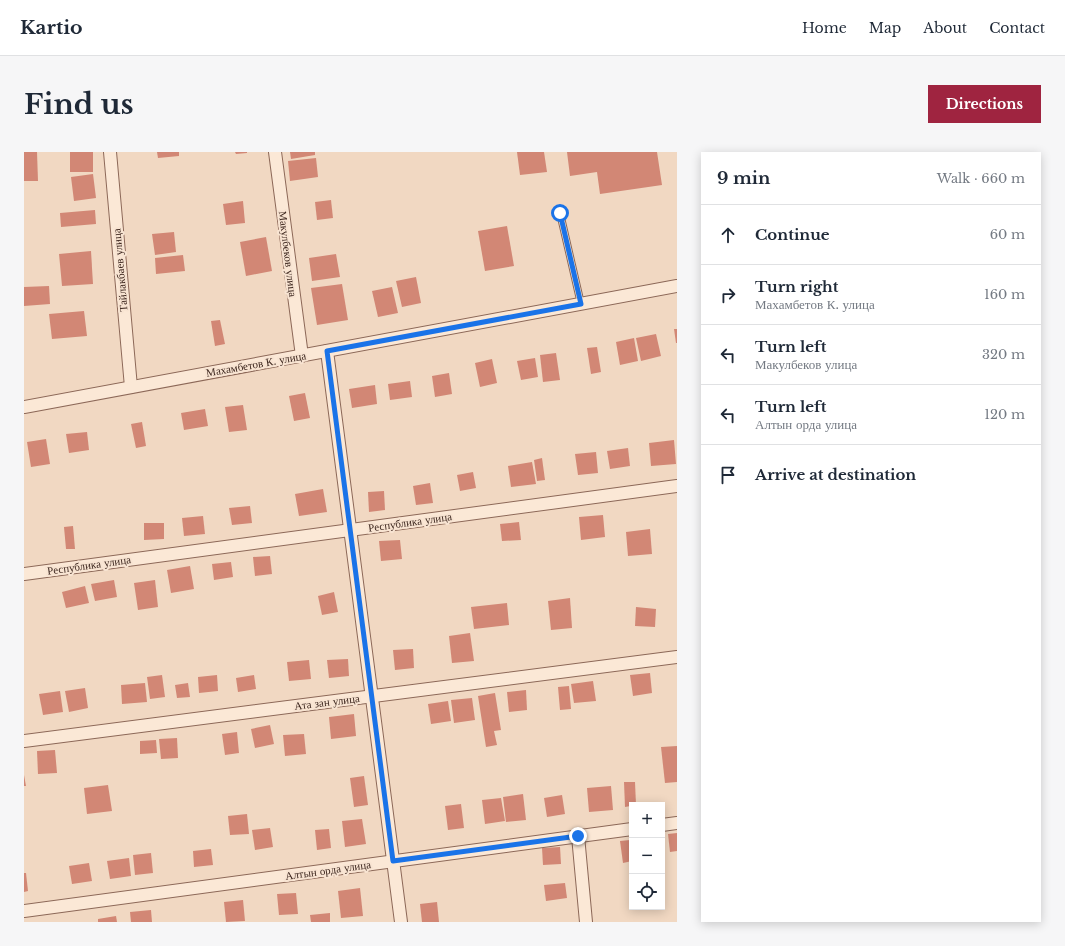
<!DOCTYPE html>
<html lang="en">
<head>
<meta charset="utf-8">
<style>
	:root { --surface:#fff; --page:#f6f6f7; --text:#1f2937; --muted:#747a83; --line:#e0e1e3; --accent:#9f2440 }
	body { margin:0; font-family:"Libre Baskerville",serif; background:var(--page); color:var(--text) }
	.controls { position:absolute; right:12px; bottom:12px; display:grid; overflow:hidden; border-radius:0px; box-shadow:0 2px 10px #0003 }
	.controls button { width:36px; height:36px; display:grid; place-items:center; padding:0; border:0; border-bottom:1px solid var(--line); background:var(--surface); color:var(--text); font:20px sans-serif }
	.stop { position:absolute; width:12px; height:12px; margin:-9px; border:3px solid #1a73e8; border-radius:50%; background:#fff }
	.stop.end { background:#1a73e8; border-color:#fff; box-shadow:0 1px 4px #0008 }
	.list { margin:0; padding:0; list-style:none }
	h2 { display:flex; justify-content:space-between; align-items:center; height:52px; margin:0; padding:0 16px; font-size:17px }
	h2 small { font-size:13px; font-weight:400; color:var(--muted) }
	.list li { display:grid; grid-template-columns:26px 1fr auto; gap:12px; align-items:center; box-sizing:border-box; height:60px; padding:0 16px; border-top:1px solid var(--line) }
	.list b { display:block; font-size:15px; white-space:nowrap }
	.list p { margin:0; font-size:13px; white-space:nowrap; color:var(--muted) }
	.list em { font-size:13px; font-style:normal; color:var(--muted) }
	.icon { flex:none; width:22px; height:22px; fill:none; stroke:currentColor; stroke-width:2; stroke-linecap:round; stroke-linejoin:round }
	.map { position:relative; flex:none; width:653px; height:770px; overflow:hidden; border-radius:0px }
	header { display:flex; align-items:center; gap:24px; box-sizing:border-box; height:56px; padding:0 20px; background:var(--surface); border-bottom:1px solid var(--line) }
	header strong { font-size:19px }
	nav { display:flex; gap:22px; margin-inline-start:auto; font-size:14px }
	.intro { display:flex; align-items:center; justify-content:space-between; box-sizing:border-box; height:96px; padding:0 24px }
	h1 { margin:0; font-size:28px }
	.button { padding:10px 18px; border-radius:0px; background:var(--accent); color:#fff; font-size:14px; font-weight:700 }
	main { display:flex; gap:24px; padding:0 24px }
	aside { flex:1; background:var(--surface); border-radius:0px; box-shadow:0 2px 10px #0003 }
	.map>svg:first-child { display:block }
	.building { fill:#d28775 }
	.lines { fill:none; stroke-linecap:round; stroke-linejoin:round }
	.lane-casing { stroke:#8c6858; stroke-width:8 }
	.street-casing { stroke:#8c6858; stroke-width:14 }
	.lane { stroke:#fbe8d6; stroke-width:6 }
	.street { stroke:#fbe8d6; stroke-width:12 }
	.route { stroke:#1a73e8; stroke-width:5 }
	.labels { text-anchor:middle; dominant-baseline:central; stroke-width:4; stroke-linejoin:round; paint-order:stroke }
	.street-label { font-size:11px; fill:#3b251d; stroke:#f8e4d2 }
</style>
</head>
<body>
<header>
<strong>Kartio</strong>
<nav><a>Home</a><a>Map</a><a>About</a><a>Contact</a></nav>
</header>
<div class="intro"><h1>Find us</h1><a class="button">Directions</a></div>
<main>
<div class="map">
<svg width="653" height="770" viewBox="0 0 653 770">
	<rect width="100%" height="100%" fill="#f1d8c2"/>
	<!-- building -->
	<g class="building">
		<polygon points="0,0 13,0 14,29 0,29"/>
		<rect x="46" y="0" width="23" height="20"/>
		<polygon points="133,0 155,0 155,4 134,6"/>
		<polygon points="211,0 223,0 223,1 212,2"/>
		<polygon points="266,0 291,0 291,3 267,7"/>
		<polygon points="493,0 520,0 523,20 496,23"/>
		<polygon points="543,0 633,0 638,33 576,42 573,20 546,24"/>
		<polygon points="292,6 294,25 266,29 264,9"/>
		<polygon points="69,22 72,46 50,49 47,25"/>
		<polygon points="307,48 309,66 293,68 291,50"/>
		<polygon points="219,49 221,71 202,73 199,52"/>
		<polygon points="71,58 72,72 37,75 36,61"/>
		<polygon points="483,74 490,114 461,119 454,79"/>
		<polygon points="150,80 152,100 131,103 128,82"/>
		<polygon points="242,85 248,119 222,124 216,90"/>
		<polygon points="67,99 69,132 38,134 35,102"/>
		<polygon points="312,102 316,125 288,129 285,106"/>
		<polygon points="159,103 161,119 132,122 131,106"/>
		<polygon points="392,125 397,151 378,155 372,129"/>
		<polygon points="318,132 324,168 293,173 287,136"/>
		<polygon points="25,134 26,152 0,154 0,135"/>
		<polygon points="368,135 374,161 354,165 348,139"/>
		<polygon points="60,159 63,184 28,187 25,162"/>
		<polygon points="196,168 201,192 191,194 187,169"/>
		<polygon points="650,177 653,177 653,191 652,191"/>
		<polygon points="632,182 637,204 617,209 612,186"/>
		<polygon points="610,186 614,209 596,213 592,190"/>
		<polygon points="573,195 577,220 567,222 563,196"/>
		<polygon points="532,201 536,228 519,230 516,203"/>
		<polygon points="511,206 514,225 497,228 493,209"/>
		<polygon points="468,207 473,231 456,235 451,211"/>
		<polygon points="425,221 428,242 411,245 408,224"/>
		<polygon points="386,229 388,245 366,248 364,232"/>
		<polygon points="351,233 353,252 328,256 325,237"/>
		<polygon points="281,241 286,266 270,269 265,244"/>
		<polygon points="219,253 223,278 205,280 201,255"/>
		<polygon points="181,257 184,274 160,278 157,261"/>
		<polygon points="118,270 122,294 112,296 107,272"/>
		<polygon points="63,280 65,298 45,301 42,282"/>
		<polygon points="22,287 26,312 7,315 3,290"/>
		<polygon points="650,288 652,312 627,314 625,291"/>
		<polygon points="604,296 606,314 586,317 583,299"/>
		<polygon points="572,300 574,321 554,323 551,302"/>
		<polygon points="518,306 521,328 513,329 510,308"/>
		<polygon points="508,310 512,332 487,335 484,314"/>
		<polygon points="449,320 452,336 436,339 433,323"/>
		<polygon points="406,331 409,351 392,353 389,334"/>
		<polygon points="299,337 303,360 275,364 271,342"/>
		<polygon points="360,339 361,358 345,360 344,340"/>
		<polygon points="226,354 228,371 208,373 205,356"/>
		<polygon points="579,363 581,385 557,388 555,365"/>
		<polygon points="179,364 181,382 160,384 158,366"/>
		<polygon points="495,370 497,388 478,389 476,372"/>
		<polygon points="120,371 140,371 140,387 120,388"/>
		<polygon points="49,374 51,397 42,397 40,375"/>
		<polygon points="626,377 628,402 604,404 602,380"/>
		<polygon points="376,388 378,407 357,409 355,389"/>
		<polygon points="246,404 248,422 231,424 229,405"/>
		<polygon points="207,410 209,425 190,428 188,412"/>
		<polygon points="166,414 170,437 147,441 143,418"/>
		<polygon points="90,428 93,445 71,449 67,432"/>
		<polygon points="131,428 134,455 114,458 110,431"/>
		<polygon points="61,434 65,451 42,456 38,440"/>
		<polygon points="310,440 314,460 298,463 294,444"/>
		<polygon points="546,446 548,476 527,478 524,449"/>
		<polygon points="483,451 485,473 450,477 447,455"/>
		<polygon points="612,455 632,457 631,475 611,474"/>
		<polygon points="446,481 450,509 428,511 425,484"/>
		<polygon points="389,497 390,516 371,518 369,498"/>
		<polygon points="324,507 325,524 305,526 303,508"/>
		<polygon points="285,508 287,527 265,529 263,510"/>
		<polygon points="626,521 628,541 609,544 606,523"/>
		<polygon points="138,523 141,545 126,547 123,525"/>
		<polygon points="193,523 194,539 175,541 174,525"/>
		<polygon points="230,523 232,537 214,540 212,526"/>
		<polygon points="569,529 572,549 550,551 547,532"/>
		<polygon points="121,531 123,550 98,552 97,533"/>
		<polygon points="164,531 166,545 153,546 151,533"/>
		<polygon points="545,534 547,557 536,558 534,535"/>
		<polygon points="61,536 64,556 45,560 41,539"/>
		<polygon points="502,538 503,558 485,560 483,540"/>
		<polygon points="36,539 39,560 19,563 15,542"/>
		<polygon points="471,541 477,578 470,579 473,593 462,595 454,544"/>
		<polygon points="448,546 451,568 430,571 427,548"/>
		<polygon points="424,549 427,569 407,572 404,552"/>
		<polygon points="330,562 332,584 307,587 305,565"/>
		<polygon points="246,573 250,592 231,596 227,577"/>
		<polygon points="213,580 215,601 201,603 198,582"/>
		<polygon points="280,582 282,602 261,604 259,583"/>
		<polygon points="153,586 154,606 137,607 135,587"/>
		<polygon points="132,588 133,601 116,602 116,589"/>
		<polygon points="653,594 653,630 641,631 637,595"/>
		<polygon points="31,598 33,621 14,622 13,599"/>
		<polygon points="0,623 2,634 0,634"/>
		<polygon points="340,624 344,653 330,655 326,626"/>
		<polygon points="600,630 611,630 612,653 601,655"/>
		<polygon points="84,633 88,659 63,662 60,636"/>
		<polygon points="587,634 589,658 565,660 563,636"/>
		<polygon points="499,642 502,668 482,670 479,645"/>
		<polygon points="538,643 541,662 523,665 520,646"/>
		<polygon points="477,646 481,669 461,672 458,648"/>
		<polygon points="437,652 440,676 424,678 421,654"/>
		<polygon points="223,662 225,682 206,683 204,664"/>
		<polygon points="338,667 342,692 321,695 318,669"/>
		<polygon points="246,676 249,695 231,698 228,678"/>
		<polygon points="305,677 307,696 293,698 291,678"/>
		<polygon points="653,681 653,699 646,700 644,682"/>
		<polygon points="606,688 608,709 599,711 596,689"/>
		<polygon points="536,695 537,712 519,713 518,696"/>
		<polygon points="187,697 189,713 170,715 169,699"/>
		<polygon points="127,701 129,721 111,723 109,703"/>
		<polygon points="105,706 107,724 86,727 83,709"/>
		<polygon points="65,711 68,729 48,732 45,714"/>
		<polygon points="0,721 2,721 4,739 0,740"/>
		<polygon points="541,731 543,746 522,749 520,733"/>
		<polygon points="336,736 339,764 317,766 314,739"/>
		<polygon points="272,741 274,762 255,763 253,742"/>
		<polygon points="219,748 221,769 202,770 200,750"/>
		<polygon points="413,750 415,770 398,770 396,752"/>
		<polygon points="127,758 128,770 107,770 106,760"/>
		<polygon points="306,761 306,770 287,770 286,763"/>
		<polygon points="92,764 93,770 74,770 74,767"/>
	</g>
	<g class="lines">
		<defs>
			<polyline id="lane" points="536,61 557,152"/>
			<g id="street">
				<polyline points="86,0 107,235"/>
				<polyline points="251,0 278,204"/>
				<polyline points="303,199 377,770"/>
				<polyline points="0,255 653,134"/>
				<polyline points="0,422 653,334"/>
				<polyline points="0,589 653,505"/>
				<polyline points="638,673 653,671"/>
				<polyline points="554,684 562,770"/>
				<polyline points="0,759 608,677"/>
			</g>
		</defs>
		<!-- lane casing -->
		<use href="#lane" class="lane-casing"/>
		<!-- street casing -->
		<use href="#street" class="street-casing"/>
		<!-- lane -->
		<use href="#lane" class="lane"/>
		<!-- street -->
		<use href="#street" class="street"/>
	</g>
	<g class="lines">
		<!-- route -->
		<polyline class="route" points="536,61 557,152 303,199 369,709 554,684"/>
	</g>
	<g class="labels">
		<!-- street labels -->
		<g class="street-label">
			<text transform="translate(264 102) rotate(83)">Макулбеков улица</text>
			<text transform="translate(96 118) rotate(-95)">Тайлакбаев улица</text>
			<text transform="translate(232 212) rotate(-10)">Махамбетов К. улица</text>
			<text transform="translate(386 370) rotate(-8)">Республика улица</text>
			<text transform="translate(65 413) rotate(-8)">Республика улица</text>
			<text transform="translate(303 550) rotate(-7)">Ата зан улица</text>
			<text transform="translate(304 718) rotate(-8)">Алтын орда улица</text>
		</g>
	</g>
</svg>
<div class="controls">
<button>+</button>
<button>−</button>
<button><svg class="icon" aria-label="locate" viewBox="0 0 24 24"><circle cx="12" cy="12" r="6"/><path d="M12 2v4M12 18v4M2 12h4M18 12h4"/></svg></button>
</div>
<div class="stop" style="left:536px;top:61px"></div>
<div class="stop end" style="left:554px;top:684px"></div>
</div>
<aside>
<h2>9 min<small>Walk · 660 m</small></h2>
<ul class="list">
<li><svg class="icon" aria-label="ahead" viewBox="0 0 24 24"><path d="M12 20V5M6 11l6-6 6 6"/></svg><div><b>Continue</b></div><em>60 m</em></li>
<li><svg class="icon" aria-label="right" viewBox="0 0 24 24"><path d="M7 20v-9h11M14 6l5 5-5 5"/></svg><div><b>Turn right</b><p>Махамбетов К. улица</p></div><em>160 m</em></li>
<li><svg class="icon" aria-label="left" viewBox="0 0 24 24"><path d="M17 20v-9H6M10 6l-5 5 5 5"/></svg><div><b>Turn left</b><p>Макулбеков улица</p></div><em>320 m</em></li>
<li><svg class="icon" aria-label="left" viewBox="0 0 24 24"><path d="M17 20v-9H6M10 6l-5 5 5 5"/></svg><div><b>Turn left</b><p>Алтын орда улица</p></div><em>120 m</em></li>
<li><svg class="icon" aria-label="arrive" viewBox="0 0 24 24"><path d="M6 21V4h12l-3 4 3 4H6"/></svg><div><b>Arrive at destination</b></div></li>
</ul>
</aside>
</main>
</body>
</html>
